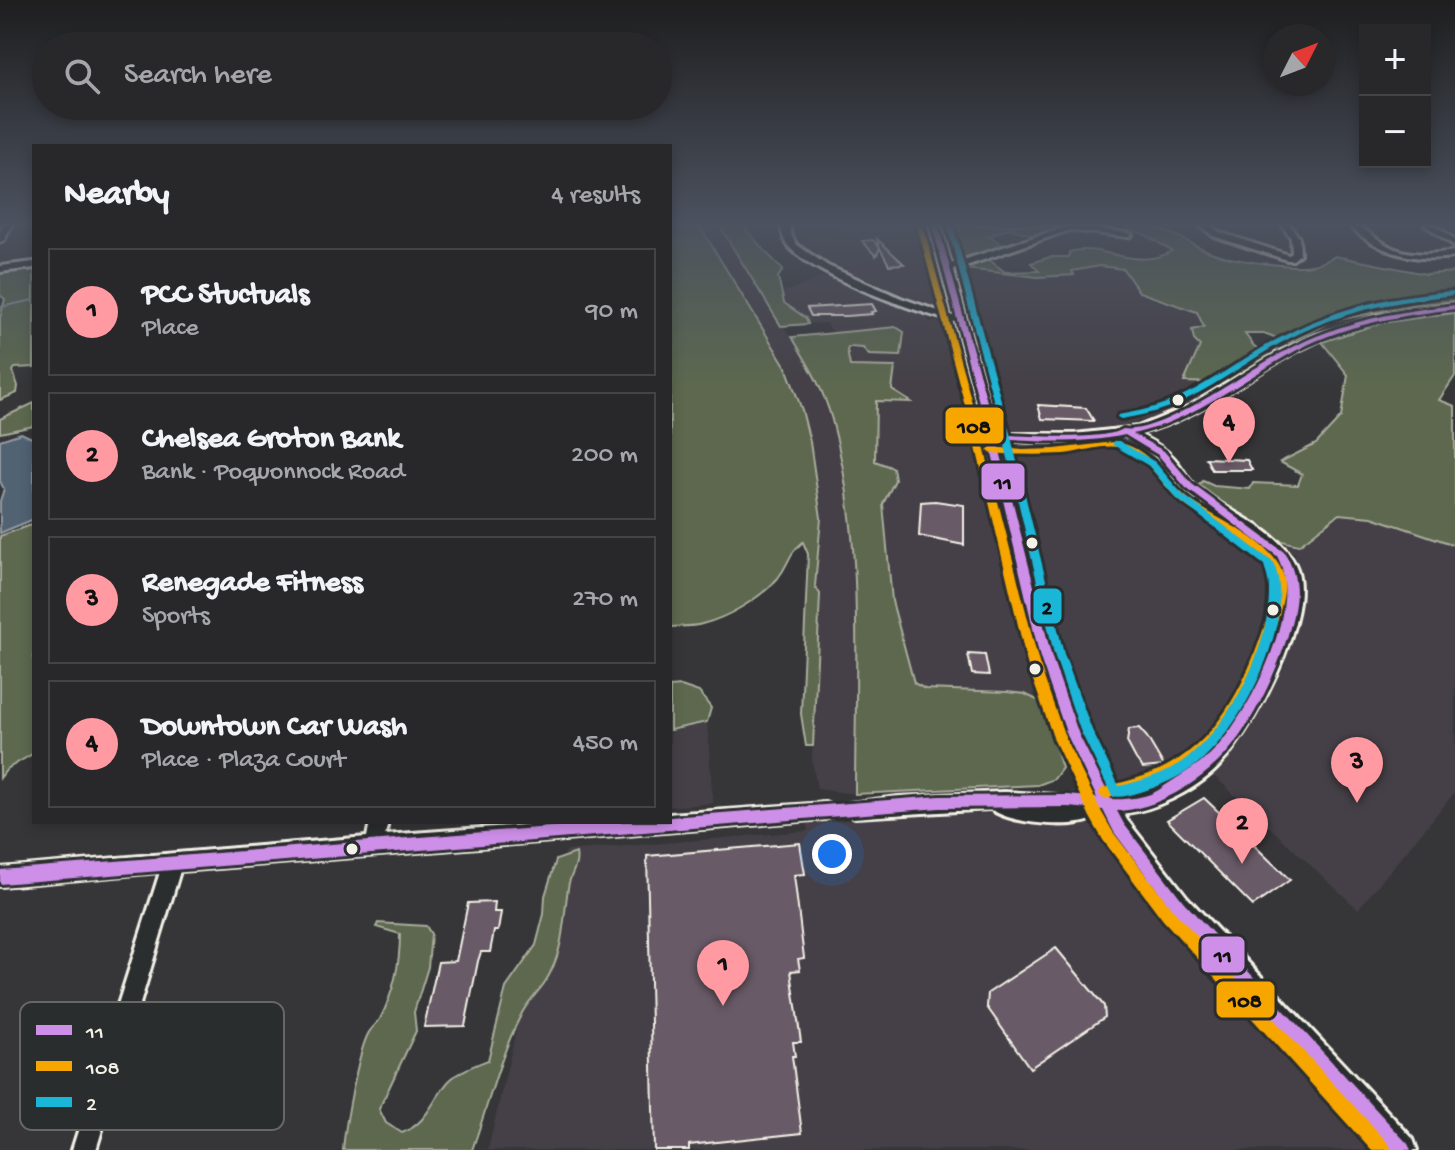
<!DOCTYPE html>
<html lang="en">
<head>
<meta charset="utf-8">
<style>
	:root { --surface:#28282b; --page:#303033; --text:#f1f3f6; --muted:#a5a6a9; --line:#444447; --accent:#ff9aa2 }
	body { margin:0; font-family:"Gochi Hand",sans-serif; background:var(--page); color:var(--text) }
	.controls { position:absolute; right:24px; top:24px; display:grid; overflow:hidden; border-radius:0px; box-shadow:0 4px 12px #0003 }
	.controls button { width:72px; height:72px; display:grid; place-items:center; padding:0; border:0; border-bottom:2px solid var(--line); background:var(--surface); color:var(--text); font:40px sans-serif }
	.compass { position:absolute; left:1263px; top:24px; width:72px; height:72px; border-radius:50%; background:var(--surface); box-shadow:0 4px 12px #0003; rotate:48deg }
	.you { position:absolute; left:832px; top:854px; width:28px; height:28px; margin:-20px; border:6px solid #fff; border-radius:50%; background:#1a73e8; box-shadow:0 0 0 12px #1a73e833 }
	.badge { display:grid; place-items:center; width:52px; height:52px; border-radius:50%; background:var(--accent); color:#111; font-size:26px; font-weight:700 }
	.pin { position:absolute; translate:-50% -66px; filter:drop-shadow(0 2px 4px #0008) }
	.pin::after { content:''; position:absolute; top:42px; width:28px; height:24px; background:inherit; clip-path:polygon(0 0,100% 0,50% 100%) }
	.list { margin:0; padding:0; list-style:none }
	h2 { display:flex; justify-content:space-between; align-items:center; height:104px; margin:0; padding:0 32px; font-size:34px }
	h2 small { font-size:26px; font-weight:400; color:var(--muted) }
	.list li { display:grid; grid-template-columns:52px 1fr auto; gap:24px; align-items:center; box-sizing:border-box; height:128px; margin:0 16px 16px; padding:0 16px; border:2px solid var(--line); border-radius:0px }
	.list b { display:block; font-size:30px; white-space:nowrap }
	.list p { margin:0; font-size:26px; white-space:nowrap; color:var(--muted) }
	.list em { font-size:26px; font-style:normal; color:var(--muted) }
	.icon { flex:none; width:44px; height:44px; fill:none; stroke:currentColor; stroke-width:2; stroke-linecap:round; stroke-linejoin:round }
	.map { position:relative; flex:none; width:1455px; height:1150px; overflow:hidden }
	.search { position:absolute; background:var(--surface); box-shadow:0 4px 12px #0003; left:32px; top:32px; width:640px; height:88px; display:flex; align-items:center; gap:20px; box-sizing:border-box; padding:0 28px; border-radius:44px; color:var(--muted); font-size:30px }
	.panel { position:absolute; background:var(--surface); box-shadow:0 4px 12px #0003; left:32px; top:144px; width:640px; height:680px; border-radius:0px }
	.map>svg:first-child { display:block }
	.built { fill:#454146 }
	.green { fill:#5d684f; stroke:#a8ac9c; stroke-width:2 }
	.water { fill:#516273; stroke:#929ba2; stroke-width:2 }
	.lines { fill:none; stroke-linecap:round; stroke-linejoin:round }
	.stream { stroke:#929ba2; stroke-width:2 }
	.building { fill:#685a66; stroke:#f4f1e8; stroke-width:2 }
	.minor-tunnel { stroke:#525253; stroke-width:16; stroke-dasharray:16 8; stroke-linecap:butt }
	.minor-casing { stroke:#f4f1e8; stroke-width:6 }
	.major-casing { stroke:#f4f1e8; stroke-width:6 }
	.minor { fill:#2a2d2e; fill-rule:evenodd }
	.major { fill:#2a2d2e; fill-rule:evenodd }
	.bus-1-casing { stroke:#2a2d2e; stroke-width:6 }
	.bus-2-casing { stroke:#2a2d2e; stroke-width:6 }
	.bus-3-casing { stroke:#2a2d2e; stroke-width:6 }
	.bus-1 { fill:#ce8fe9; fill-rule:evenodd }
	.bus-2 { fill:#f7a600; fill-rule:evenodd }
	.bus-3 { fill:#1ab6d8; fill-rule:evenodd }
	.bus-dot { fill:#f4f1e8; stroke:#2a2d2e; stroke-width:3 }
	.key { fill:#2a2d2e; stroke:#676866; stroke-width:2 }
	.key-label { font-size:22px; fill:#f4f1e8 }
	.line-badge { stroke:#2a2d2e; stroke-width:3 }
	.pale-badge-label { font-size:22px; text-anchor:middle; font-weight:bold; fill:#111 }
</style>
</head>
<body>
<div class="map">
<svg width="1455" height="1150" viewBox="0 0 1455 1150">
	<rect width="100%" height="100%" fill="#363639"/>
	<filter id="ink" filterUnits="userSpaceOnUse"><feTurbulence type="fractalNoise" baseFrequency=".0125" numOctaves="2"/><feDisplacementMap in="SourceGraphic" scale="16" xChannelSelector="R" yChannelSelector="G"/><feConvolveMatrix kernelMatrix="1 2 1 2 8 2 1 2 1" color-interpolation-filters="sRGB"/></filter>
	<g filter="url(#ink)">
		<!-- built -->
		<g class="built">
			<polygon points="699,225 719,225 815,376 831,418 847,488 856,583 855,794 817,789 812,760 820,594 815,586 821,518 786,367"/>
			<polygon points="849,225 926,225 944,307 934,309 906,298 824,260 805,248 794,236 795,230 829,231"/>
			<polygon points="1100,266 1123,269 1140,292 1197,312 1204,327 1196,328 1200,346 1184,381 1226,383 1177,410 1129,424 1073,432 1012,430 1000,423 956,268 1017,275"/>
			<polygon points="830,274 925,315 930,322 943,322 948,326 998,521 1041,702 1025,694 925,689 914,683 892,601 883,504 895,479 875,462 876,401 910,401 850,366 847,350 864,348 869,355 900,356 896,327 834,333 825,323 808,324 805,318 784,303 782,293"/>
			<polygon points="1127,439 1155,457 1166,475 1181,487 1270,548 1284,569 1261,681 1200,761 1132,790 1116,786 1082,718 1010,450 1025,442"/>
			<polygon points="1339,514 1372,517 1455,545 1455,792 1358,909 1213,775 1262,706 1285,665 1302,589 1295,554 1276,539 1284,542 1319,532"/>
			<polygon points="707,722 713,803 670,807 670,730"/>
			<polygon points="945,813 994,814 1092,825 1207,975 1370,1150 488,1150 519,1018 566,851 808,831 808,823"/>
		</g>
		<!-- green -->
		<g class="green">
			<path d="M670 225H699L786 367 802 410 810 442 821 518 815 586 820 594 813 746H806L801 714 808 554 803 542C787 555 790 563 778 578 761 598 727 618 702 624 692 627 680 626 670 627Z"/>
			<path d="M719 225H744C750 237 773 259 783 270L778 277 784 303 806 318 808 324 781 326Z"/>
			<path d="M946 225H1084L1085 228 1063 227 1037 237 1009 228 989 236 1010 250 987 258 1005 272 1039 271 1031 263 1050 257H1069V252C1102 242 1135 272 1172 251L1144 234 1130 230 1128 225C1155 225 1174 234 1197 246 1220 258 1244 261 1269 264 1293 266 1312 270 1335 256L1426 274 1455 272V301L1412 305 1333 321 1289 343 1267 334H1245L1254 346 1273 357 1226 383 1184 382 1200 346 1194 340 1192 330 1204 327 1197 312 1139 292 1123 269 1100 266 1072 271 1074 275 1038 277 956 268Z"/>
			<polygon points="34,270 34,367 15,368 13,371 18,386 17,393 0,400 0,318 5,299 0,295 0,273"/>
			<path d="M1455 313V376L1439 400 1455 406V545L1372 517 1339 514 1299 545C1282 542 1264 536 1254 522L1247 521 1199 485 1203 481 1214 486 1250 489 1253 483 1298 485 1302 474 1280 462 1316 444 1341 417 1348 375 1322 342 1381 323Z"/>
			<path d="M896 327 904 332 901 356 869 355 863 348 849 347 847 350 850 366 895 367 892 390 911 402 876 401 875 461 893 468 895 480 883 504 892 601 914 683 925 689 1007 692 1025 694 1041 702 1062 768 1054 779 1038 785 855 794C855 669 865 541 832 420 824 390 808 364 792 337Z"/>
			<polygon points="34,403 34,426 0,433 0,419"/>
			<polygon points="34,524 34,753 7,769 0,778 0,536"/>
			<polygon points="681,686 699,692 711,708 707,722 670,730 670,687"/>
			<path d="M576 853C579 867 569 875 568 888 563 921 564 953 545 982 537 994 526 1003 520 1017 499 1058 488 1106 472 1150H343C345 1126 358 1053 368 1034 371 1028 377 1024 380 1019 394 992 400 964 400 934L376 927 378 923 426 926 431 934 428 967 414 1012 416 1031 379 1109 386 1123 402 1133C428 1123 432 1100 449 1081 459 1071 475 1065 488 1060L506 988 536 945 544 914 545 896 556 860Z"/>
		</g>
		<!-- water -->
		<polygon class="water" points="21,433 34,439 34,519 0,533 0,501 4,489 0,481 0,440"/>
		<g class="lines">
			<!-- stream -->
			<polyline class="stream" points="0,307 34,300"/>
		</g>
		<!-- building -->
		<g class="building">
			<polygon points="877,239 904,264 889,265 880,248 876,256 862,241 873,240 879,247"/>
			<polygon points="872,304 876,311 871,312 872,314 846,316 811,316 807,308"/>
			<polygon points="1038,405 1086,408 1094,421 1042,419"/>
			<polygon points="1206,458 1247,460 1252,470 1212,470"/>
			<polygon points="935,501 964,505 964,545 919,536 921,502"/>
			<polygon points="968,654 985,655 989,675 972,674"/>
			<polygon points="1139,728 1147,737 1164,766 1143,768 1136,759 1127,742 1129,729"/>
			<polygon points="1204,798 1260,851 1290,880 1253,906 1167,820"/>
			<polygon points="800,843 805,874 794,875 804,958 798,959 800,970 791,971 801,1042 793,1042 795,1056 792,1056 802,1133 689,1145 689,1150 654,1150 647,856"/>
			<polygon points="495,902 494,912 501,912 498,931 494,931 490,952 481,952 478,961 465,1026 424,1027 438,962 456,961 468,903"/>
			<polygon points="1056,948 1104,1006 1105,1017 1030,1068 987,1007 988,993"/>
		</g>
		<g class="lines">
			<!-- minor-tunnel -->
			<polyline class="minor-tunnel" points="825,811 855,809"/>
			<defs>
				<g id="minor">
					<polygon points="4,225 12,225 4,240 0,242 0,232"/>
					<path d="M781 225H789L792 237 797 245 828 266 901 298 964 320 959 323C917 312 820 279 790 248 784 242 782 234 781 225Z"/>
					<polygon points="1199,225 1209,225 1219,232 1289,255 1292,253 1291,238 1282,225 1290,225 1299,238 1300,254 1293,260 1287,260 1213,236"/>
					<path d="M1348 225C1364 225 1377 241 1393 248 1413 256 1434 254 1455 251V257C1414 262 1380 254 1348 225Z"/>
					<polygon points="1425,225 1435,225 1455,240 1455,246"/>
					<polygon points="1069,226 1128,233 1132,235 1128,237 1070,230 963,267 945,270 941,267"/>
					<polygon points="34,262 34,268 0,272 0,266"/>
					<path d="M1455 304V310C1402 315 1349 324 1301 349 1246 377 1198 420 1137 434 1151 441 1167 449 1177 462 1183 469 1187 479 1195 486 1226 513 1275 525 1295 564 1319 611 1249 739 1213 772 1191 792 1156 809 1126 813 1120 814 1114 813 1108 814 1098 816 1089 822 1079 823 1056 827 1008 822 991 809L855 817 849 815 846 809 849 803 898 797 1004 792 1114 798C1145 795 1178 782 1202 761 1238 729 1301 614 1282 566 1270 536 1211 512 1187 492 1179 485 1175 476 1169 468 1161 457 1138 439 1125 436 1114 434 1090 440 1077 441 1048 443 1020 442 992 439L988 438V434H1075L1138 427 1190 406 1279 352 1316 335 1376 316Z"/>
					<polygon points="825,803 831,805 834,811 831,817 825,819 180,871 96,1150 72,1150 160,872 0,886 0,868 367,837 370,822 388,822 385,835 565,822 670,822 670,814"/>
				</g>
				<polygon id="major" points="930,225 940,225 999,436 1056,658 1084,734 1116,800 1127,820 1187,897 1413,1139 1417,1150 1381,1150 1169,915 1111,836 1100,814 1062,735 1036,658 985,436"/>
			</defs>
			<!-- minor casing -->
			<use href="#minor" class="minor-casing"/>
			<!-- major casing -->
			<use href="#major" class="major-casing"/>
			<!-- minor -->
			<use href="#minor" class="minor"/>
			<!-- major -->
			<use href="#major" class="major"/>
			<defs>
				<path id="bus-1" d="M932 225H938L996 434C1022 436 1105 441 1123 429 1157 435 1236 379 1267 361 1285 351 1303 341 1322 334 1365 317 1410 310 1455 305V309C1404 315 1354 323 1307 345 1248 374 1199 419 1133 434L1164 451 1192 484 1284 552C1292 564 1296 578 1296 593 1294 640 1256 721 1225 755 1199 783 1155 810 1117 811L1124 824 1183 901 1408 1144 1411 1150H1390L1173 911 1114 832 1103 810 1068 807 940 808 0 884V870L613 822H670V817L940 796 1068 795 1097 798 1067 735 1040 658 988 436ZM1125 435 1158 455 1186 488 1277 556C1304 606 1252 708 1217 747 1204 762 1186 772 1169 783 1164 786 1158 791 1153 793 1141 798 1124 800 1111 799L1079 735 1052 658 997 439C1039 442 1083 444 1125 435Z"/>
				<g id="bus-2">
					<polygon points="921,227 924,229 982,439 1039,663 1066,740 1100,809 1113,832 1173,910 1389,1144 1392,1150 1371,1150 1163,920 1103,840 1090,817 1054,740 1027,663 974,439 918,229"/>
					<path d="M1114 442C1150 446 1163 479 1189 499 1217 521 1271 538 1283 574 1288 590 1278 619 1273 634 1254 692 1225 749 1168 777 1148 788 1127 793 1105 799L1101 797 1099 793 1101 789C1120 782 1140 779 1159 770 1215 744 1243 689 1262 633 1267 618 1278 589 1272 574 1261 543 1207 523 1182 503 1162 487 1150 458 1125 449 1107 442 1083 452 1064 454 1040 455 1015 455 991 453L987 450 991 447 1023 450 1055 449Z"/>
				</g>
				<g id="bus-3">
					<path d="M947 225H953L1010 433 1064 654 1092 730 1119 786C1143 781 1168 773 1188 757 1233 721 1270 647 1269 589 1269 581 1266 573 1264 565L1176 498 1149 466 1113 445V441H1119L1155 462 1182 494 1274 563C1276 571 1279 579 1279 587 1284 644 1240 730 1196 765 1183 775 1168 782 1153 788 1140 792 1124 799 1112 796L1080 730 1054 654 1002 433Z"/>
					<path d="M1455 291 1454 295C1400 301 1347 310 1298 334 1254 355 1215 389 1169 407 1153 413 1137 416 1121 419L1117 417 1118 415C1134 412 1150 409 1166 403 1210 385 1247 354 1289 333 1339 307 1399 294 1455 291Z"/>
				</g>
			</defs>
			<!-- bus-1 casing -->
			<use href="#bus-1" class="bus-1-casing"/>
			<!-- bus-2 casing -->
			<use href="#bus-2" class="bus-2-casing"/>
			<!-- bus-3 casing -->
			<use href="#bus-3" class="bus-3-casing"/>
			<!-- bus-1 -->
			<use href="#bus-1" class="bus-1"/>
			<!-- bus-2 -->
			<use href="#bus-2" class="bus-2"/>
			<!-- bus-3 -->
			<use href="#bus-3" class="bus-3"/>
		</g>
	</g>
	<!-- sky -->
	<linearGradient id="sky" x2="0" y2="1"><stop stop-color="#1e1e1f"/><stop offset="0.58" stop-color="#4c525f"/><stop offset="1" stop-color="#4c525f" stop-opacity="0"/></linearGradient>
	<rect width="1455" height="386" fill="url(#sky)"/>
	<!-- markers -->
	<g class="bus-dot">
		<circle cx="1178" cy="400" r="7"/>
		<circle cx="1032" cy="543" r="7"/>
		<circle cx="1273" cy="610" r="7"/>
		<circle cx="1035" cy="669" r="7"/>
		<circle cx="352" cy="849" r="7"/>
	</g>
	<!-- legend -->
	<rect x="20" y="1002" width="264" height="128" rx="12" class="key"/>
	<rect x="36" y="1025" width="36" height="10" fill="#ce8fe9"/>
	<rect x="36" y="1061" width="36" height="10" fill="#f7a600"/>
	<rect x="36" y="1097" width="36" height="10" fill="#1ab6d8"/>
	<g class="key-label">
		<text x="86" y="1038">11</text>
		<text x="86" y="1074">108</text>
		<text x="86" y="1110">2</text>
	</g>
	<g class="line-badge">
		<rect x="944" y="406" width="61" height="39" rx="8" fill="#f7a600"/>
		<rect x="980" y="462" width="46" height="39" rx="8" fill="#ce8fe9"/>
		<rect x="1032" y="587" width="31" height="38" rx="8" fill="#1ab6d8"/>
		<rect x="1200" y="935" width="46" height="39" rx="8" fill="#ce8fe9"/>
		<rect x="1215" y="980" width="61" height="39" rx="8" fill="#f7a600"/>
	</g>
	<g class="pale-badge-label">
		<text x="974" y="433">108</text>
		<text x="1003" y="489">11</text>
		<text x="1047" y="614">2</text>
		<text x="1223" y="962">11</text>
		<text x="1245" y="1007">108</text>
	</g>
</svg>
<div class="controls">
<button>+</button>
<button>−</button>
</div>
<svg class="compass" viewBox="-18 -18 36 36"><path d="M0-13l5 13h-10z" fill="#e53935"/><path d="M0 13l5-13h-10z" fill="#a5a6a9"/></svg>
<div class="you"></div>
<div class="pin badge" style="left:723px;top:1006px">1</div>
<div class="pin badge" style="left:1242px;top:864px">2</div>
<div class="pin badge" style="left:1357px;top:803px">3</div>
<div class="pin badge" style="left:1229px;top:463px">4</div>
<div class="search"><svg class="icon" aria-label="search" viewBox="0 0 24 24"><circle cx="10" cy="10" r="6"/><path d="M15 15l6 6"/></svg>Search here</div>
<section class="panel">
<h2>Nearby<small>4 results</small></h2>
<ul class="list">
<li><span class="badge">1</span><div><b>PCC Stuctuals</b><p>Place</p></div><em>90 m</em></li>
<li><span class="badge">2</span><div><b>Chelsea Groton Bank</b><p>Bank · Poquonnock Road</p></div><em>200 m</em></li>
<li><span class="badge">3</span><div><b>Renegade Fitness</b><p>Sports</p></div><em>270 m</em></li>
<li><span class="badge">4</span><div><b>Downtown Car Wash</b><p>Place · Plaza Court</p></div><em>450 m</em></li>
</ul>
</section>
</div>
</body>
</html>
